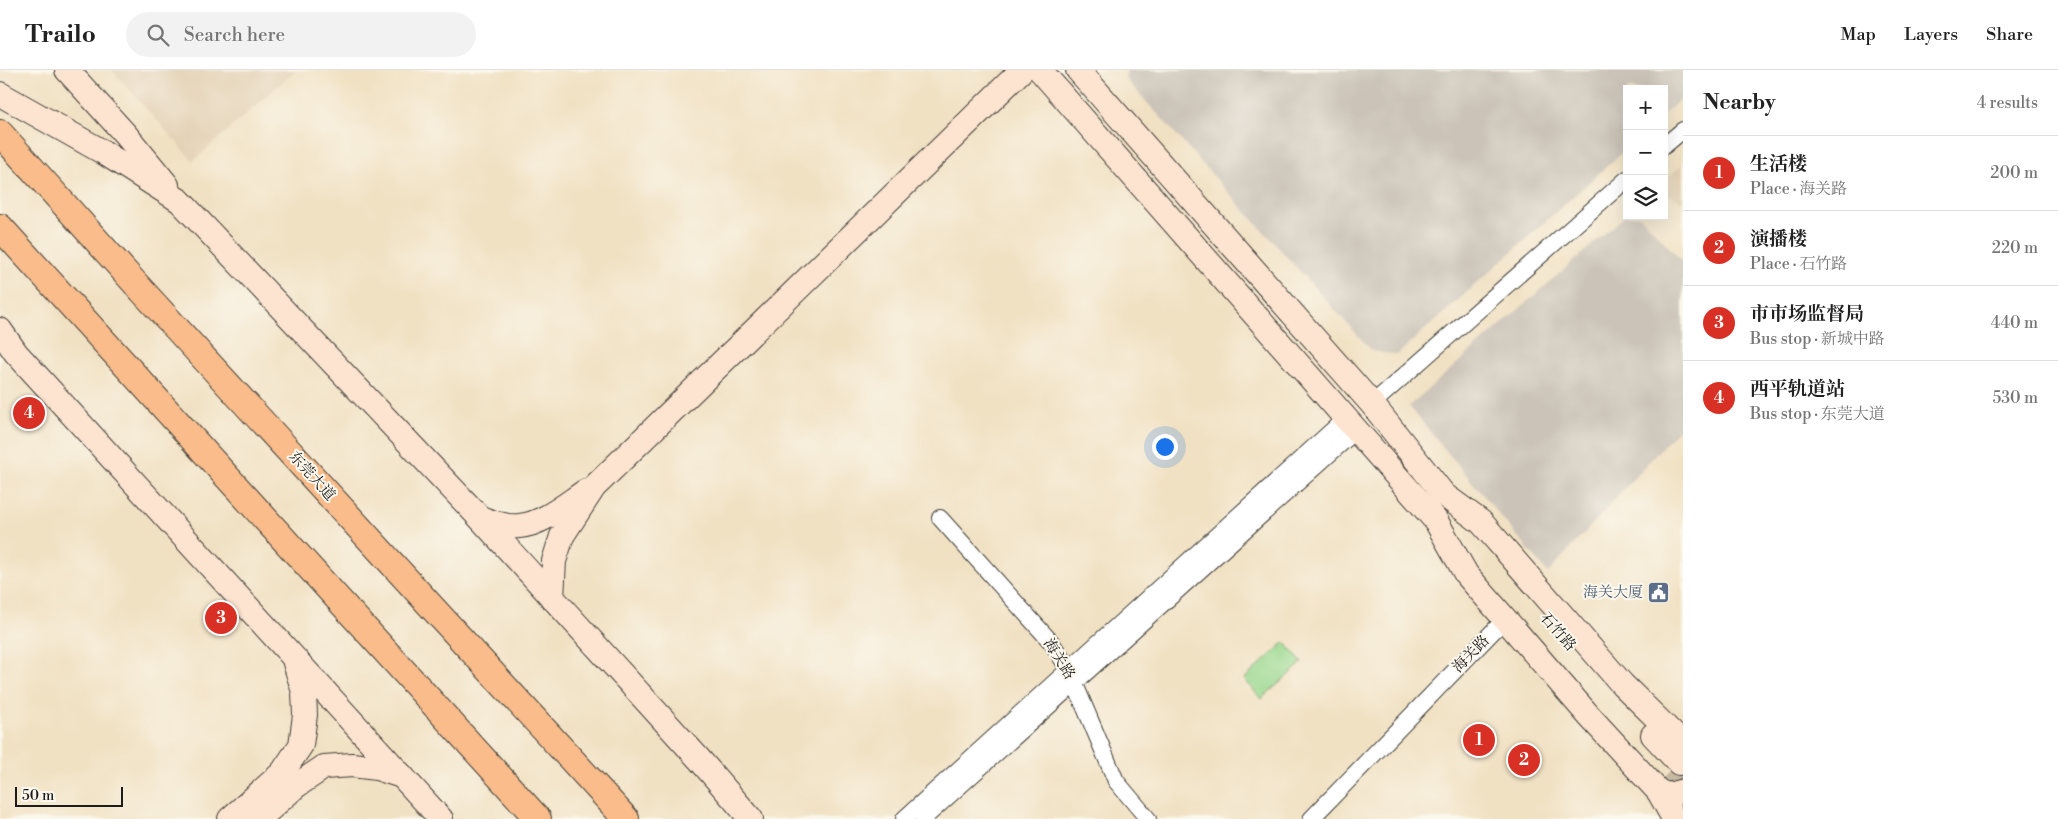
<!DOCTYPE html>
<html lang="en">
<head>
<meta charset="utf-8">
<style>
	:root { --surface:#fff; --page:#f2f2f2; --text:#222; --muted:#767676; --line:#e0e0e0; --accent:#d93025 }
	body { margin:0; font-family:"Libre Bodoni","Noto Serif SC",serif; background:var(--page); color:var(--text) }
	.controls { position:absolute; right:15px; top:15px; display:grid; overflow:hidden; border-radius:0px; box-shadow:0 5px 20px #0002 }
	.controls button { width:45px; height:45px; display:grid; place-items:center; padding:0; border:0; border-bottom:1px solid var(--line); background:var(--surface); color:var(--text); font:25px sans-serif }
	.scale { position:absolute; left:15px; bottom:12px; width:108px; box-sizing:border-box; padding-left:5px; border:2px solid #1c1c1c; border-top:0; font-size:14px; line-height:18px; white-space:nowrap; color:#1c1c1c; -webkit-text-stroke:4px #fbf7ec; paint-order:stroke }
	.you { position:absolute; left:1164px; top:376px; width:18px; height:18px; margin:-12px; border:4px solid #fff; border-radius:50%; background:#1a73e8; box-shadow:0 0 0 8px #1a73e833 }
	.badge { display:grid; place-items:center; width:32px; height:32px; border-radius:50%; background:var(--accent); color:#fff; font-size:16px; font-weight:700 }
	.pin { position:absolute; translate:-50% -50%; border:2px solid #fff; box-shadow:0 1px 5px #0006 }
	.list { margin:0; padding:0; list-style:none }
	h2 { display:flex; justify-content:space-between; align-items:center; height:65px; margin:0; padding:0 20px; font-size:21px }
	h2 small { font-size:16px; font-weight:400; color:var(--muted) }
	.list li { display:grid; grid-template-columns:32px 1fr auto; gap:15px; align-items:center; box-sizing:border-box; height:75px; padding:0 20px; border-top:1px solid var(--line) }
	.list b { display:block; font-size:19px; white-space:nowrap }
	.list p { margin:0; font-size:16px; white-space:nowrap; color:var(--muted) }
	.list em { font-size:16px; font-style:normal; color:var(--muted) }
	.icon { flex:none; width:28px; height:28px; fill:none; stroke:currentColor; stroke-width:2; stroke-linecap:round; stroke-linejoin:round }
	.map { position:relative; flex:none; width:1683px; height:749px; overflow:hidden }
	header { display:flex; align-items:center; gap:30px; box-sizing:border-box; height:70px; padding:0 25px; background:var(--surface); border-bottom:1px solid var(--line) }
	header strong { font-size:24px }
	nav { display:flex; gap:28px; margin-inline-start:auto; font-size:18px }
	.search { width:350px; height:45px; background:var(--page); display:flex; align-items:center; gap:12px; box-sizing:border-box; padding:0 18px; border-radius:28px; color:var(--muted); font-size:19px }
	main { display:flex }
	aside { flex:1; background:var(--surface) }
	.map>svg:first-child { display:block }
	.built { fill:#e3d0b4 }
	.industrial { fill:#cbc3b8 }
	.green { fill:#9ad88e; stroke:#5b7a55 }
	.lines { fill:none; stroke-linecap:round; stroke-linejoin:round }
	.secondary-tunnel { stroke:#c6baa2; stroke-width:24; stroke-dasharray:24 12; stroke-linecap:butt }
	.street-casing { stroke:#3c3a35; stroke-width:18 }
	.secondary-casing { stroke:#3c3a35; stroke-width:26 }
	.primary-casing { stroke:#3c3a35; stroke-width:28 }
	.street { stroke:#fff; stroke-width:16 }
	.secondary { stroke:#fde4d0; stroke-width:24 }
	.primary { stroke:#f9bc8a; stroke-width:26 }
	.labels { text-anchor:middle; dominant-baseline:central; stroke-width:4; stroke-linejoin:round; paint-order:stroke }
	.street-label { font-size:15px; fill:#1c1c1c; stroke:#fbf7ec }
	.service-label { font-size:15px; fill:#4e5e75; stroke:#fbf7ec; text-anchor:end }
</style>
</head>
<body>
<header>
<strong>Trailo</strong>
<div class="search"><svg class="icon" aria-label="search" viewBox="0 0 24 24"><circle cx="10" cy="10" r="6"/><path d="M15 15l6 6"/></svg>Search here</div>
<nav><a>Map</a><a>Layers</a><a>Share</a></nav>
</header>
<main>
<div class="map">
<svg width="1683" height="749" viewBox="0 0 1683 749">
	<rect width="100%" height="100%" fill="#fbf7ec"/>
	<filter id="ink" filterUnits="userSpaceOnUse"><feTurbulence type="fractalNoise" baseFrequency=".02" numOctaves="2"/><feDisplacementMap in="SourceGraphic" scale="10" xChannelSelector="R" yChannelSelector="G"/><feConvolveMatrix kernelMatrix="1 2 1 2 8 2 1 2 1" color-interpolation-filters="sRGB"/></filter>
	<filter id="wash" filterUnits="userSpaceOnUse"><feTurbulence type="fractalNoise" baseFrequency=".0096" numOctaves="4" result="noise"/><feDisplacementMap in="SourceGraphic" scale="20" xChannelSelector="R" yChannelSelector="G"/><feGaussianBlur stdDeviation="1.12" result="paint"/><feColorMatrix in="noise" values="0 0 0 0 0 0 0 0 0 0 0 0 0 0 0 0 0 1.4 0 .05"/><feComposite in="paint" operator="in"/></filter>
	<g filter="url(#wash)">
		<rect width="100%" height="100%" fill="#f1e1c3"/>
		<!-- built -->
		<g class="built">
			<polygon points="112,0 296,0 193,91"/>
			<polygon points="1683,94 1683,132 1664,123 1664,110"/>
		</g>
		<!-- industrial -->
		<g class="industrial">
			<polygon points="1127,0 1683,0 1683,27 1664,44 1664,19 1627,19 1627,78 1397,285 1372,281 1125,8"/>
			<polygon points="1627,144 1627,146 1640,146 1683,192 1683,354 1548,503 1409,336"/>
		</g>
		<!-- green -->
		<polygon class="green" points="1285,572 1302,593 1261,629 1244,609"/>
	</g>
	<g filter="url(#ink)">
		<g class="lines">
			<!-- secondary-tunnel -->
			<polyline class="secondary-tunnel" points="1665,706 1683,723"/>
			<defs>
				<g id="street">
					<polyline points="1664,76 1683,60"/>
					<polyline points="1372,334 1627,109"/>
					<polyline points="940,448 1052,573 1069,600 1116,711 1148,749"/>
					<polyline points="904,749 1346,348"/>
					<polyline points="923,749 1356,360"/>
					<polyline points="1311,749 1505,549"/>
				</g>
				<g id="secondary">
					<polyline points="67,0 126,65 167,115"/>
					<polyline points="1040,0 1436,451 1466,504 1590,647 1659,722 1674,749"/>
					<polyline points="1078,0 1372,334 1444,425 1481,452 1622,614 1683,674"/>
					<polyline points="0,24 103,82 180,131 480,448 699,689 751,749"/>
					<polyline points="0,260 16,283 441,749"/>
					<path d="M480 448C492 452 506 458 519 456 543 454 566 434 586 421"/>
					<polyline points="552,528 554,491 562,466 594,417 1022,0"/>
					<polyline points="1653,665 1679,693"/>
					<polyline points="1659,722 1668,725 1683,721"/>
					<polyline points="230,749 282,703 301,675 305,645 304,622 295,593"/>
					<polyline points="259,749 296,716 324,697 352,695 377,698 402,706"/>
				</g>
				<g id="primary">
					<polyline points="0,63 135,213 626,749"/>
					<polyline points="0,157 538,749"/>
				</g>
			</defs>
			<!-- street casing -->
			<use href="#street" class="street-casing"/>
			<!-- secondary casing -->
			<use href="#secondary" class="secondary-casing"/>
			<!-- primary casing -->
			<use href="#primary" class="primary-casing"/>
			<!-- street -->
			<use href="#street" class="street"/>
			<!-- secondary -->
			<use href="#secondary" class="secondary"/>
			<!-- primary -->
			<use href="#primary" class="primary"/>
		</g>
	</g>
	<!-- icons -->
	<defs>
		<symbol id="civic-square" viewBox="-11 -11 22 22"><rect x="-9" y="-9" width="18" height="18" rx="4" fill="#5c6f8a" stroke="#fbf7ec"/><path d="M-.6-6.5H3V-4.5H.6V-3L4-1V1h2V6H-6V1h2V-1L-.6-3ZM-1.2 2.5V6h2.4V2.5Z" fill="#fff"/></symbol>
	</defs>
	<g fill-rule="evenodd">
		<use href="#civic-square" x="1646" y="510" width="25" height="25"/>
	</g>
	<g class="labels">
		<!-- street labels -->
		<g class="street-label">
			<text transform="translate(312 406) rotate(48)">东莞大道</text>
			<text transform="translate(1558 562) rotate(49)">石竹路</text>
			<text transform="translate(1471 584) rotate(-46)">海关路</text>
			<text transform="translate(1059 589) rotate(58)">海关路</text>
		</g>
		<!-- service labels -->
		<g class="service-label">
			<text x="1643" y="522">海关大厦</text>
		</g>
	</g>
</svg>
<div class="controls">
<button>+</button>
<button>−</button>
<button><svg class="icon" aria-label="layers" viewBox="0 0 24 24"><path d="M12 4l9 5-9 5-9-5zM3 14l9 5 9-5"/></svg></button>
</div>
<div class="scale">50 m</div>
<div class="you"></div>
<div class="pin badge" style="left:1479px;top:670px">1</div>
<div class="pin badge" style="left:1524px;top:690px">2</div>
<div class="pin badge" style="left:221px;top:548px">3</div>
<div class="pin badge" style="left:29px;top:343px">4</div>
</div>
<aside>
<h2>Nearby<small>4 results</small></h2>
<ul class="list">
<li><span class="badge">1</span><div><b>生活楼</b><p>Place · 海关路</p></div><em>200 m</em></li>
<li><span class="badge">2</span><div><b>演播楼</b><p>Place · 石竹路</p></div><em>220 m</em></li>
<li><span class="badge">3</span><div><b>市市场监督局</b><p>Bus stop · 新城中路</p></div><em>440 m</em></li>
<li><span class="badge">4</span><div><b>西平轨道站</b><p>Bus stop · 东莞大道</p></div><em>530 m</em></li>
</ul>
</aside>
</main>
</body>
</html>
